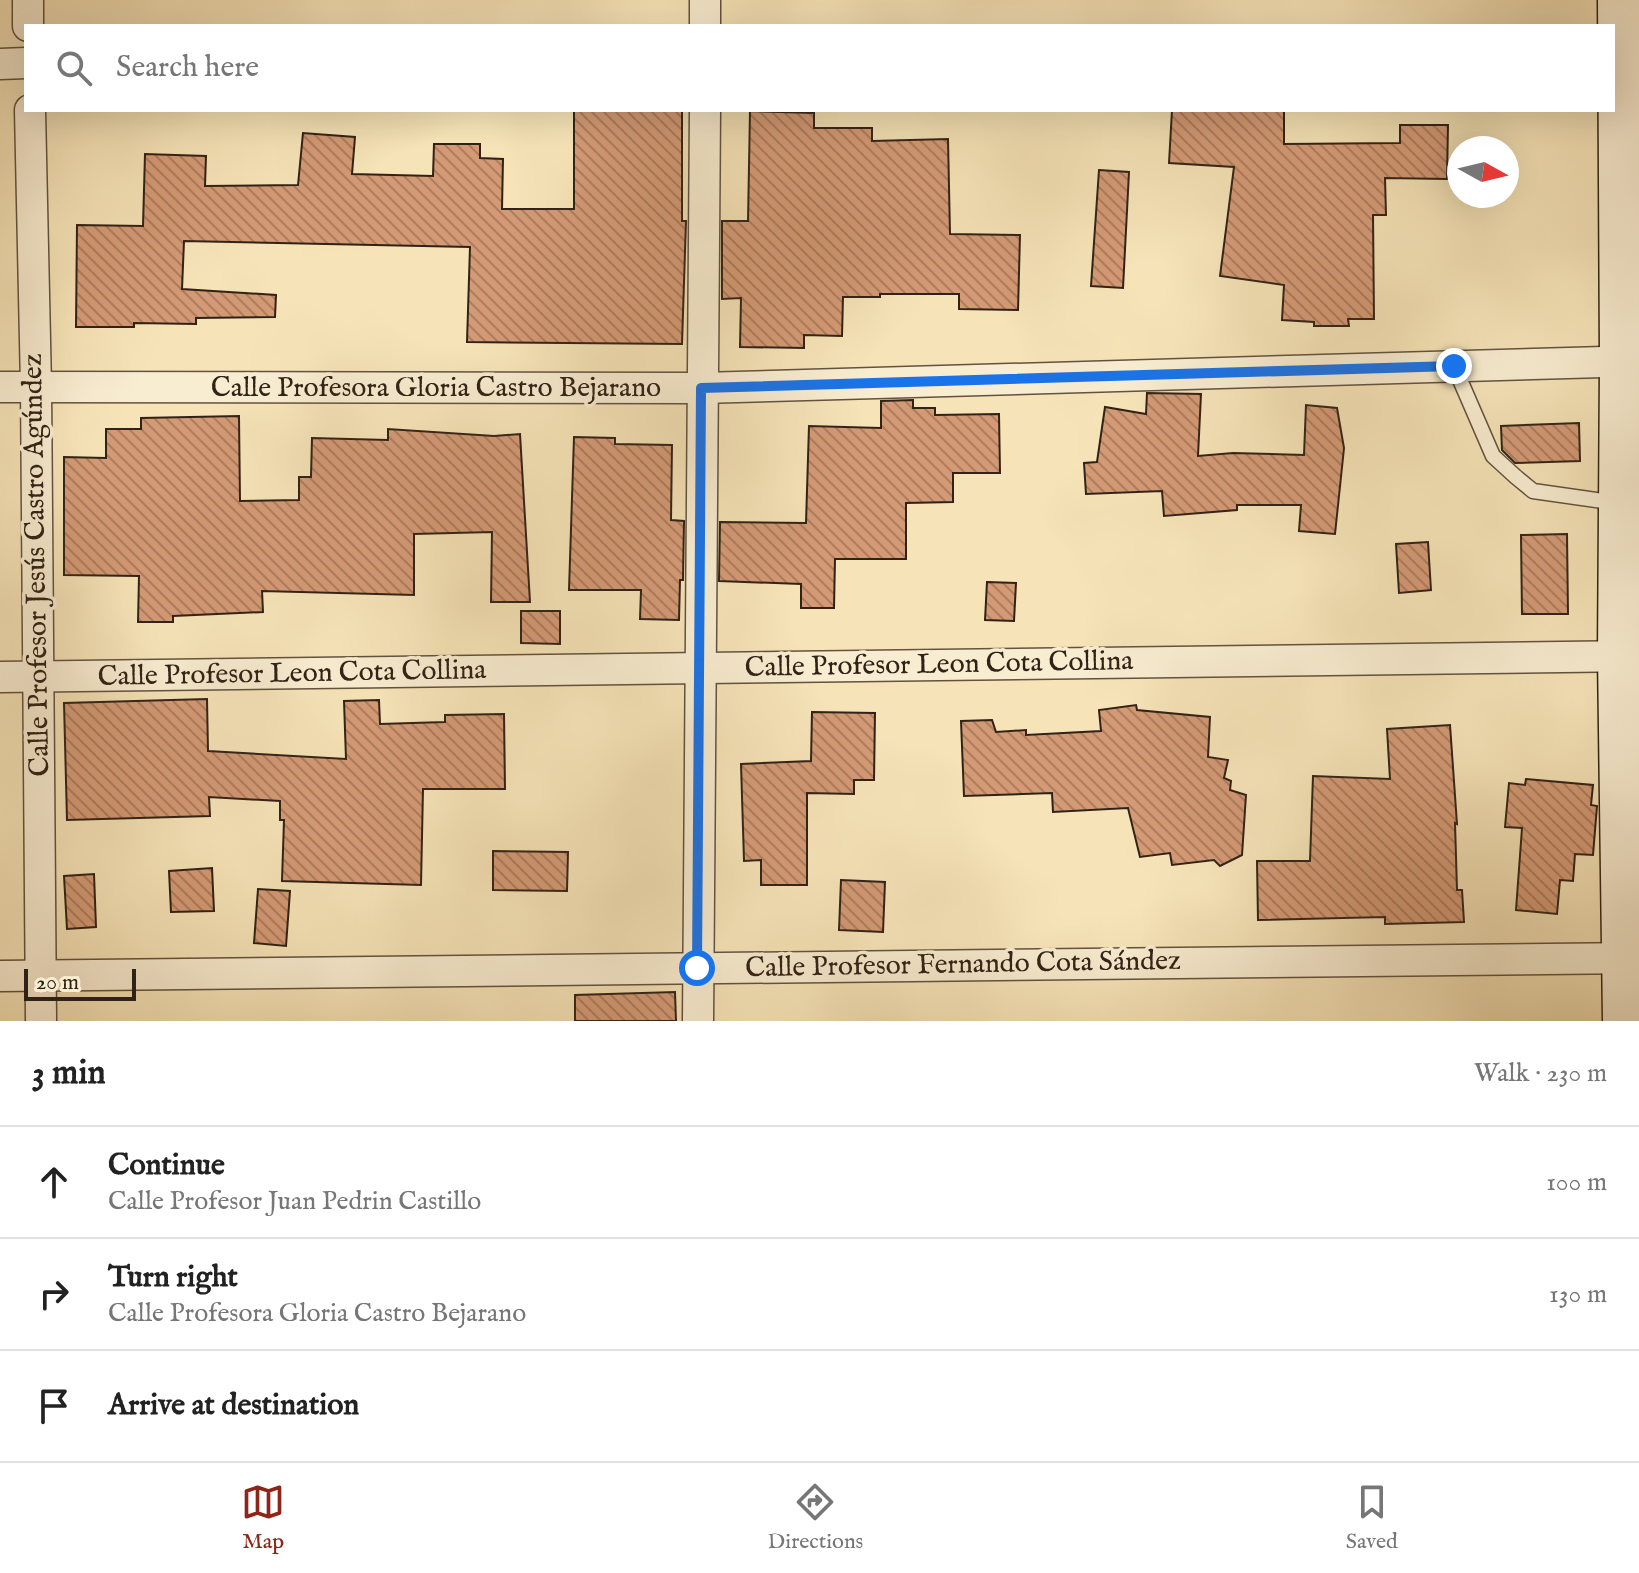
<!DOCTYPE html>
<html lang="en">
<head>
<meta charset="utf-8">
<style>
	:root { --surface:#fff; --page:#f2f2f2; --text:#222; --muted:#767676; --line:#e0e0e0; --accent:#8f2418 }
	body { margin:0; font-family:"IM FELL English",serif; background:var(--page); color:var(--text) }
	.compass { position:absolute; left:1447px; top:136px; width:72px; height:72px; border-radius:50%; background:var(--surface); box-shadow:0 8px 32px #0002; rotate:98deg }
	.scale { position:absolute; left:24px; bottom:20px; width:112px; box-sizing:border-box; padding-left:8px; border:4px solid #312217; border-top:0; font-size:22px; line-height:28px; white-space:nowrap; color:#312217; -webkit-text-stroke:6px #f9edd1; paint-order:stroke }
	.stop { position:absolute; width:24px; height:24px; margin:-18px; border:6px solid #1a73e8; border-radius:50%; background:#fff }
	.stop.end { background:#1a73e8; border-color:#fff; box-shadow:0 2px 8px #0008 }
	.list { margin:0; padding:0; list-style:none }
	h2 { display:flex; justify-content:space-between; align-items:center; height:104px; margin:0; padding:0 32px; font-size:34px }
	h2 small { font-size:26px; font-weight:400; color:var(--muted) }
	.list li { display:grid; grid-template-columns:52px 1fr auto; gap:24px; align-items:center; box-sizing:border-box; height:112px; padding:0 32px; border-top:2px solid var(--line) }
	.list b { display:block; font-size:30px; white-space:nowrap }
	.list p { margin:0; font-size:26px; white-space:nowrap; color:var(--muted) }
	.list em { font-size:26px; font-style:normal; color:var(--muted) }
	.icon { flex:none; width:44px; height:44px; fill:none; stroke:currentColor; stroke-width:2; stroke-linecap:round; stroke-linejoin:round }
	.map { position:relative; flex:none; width:1639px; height:1021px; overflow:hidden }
	.search { position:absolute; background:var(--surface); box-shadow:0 8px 32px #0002; left:24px; right:24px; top:24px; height:88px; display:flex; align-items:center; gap:20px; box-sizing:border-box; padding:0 28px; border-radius:0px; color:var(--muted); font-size:30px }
	.sheet { height:440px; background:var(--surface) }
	nav { display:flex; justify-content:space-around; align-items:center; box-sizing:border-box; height:112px; border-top:2px solid var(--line); background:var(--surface); font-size:22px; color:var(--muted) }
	nav a { display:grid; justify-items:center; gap:4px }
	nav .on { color:var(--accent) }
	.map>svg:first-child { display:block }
	.building { fill:url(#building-back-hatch); stroke:#312217; stroke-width:2 }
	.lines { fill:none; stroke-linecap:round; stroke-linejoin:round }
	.lane-casing { stroke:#62523f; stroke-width:17 }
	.street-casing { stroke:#62523f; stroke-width:33 }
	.secondary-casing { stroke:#312217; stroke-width:45 }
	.lane { stroke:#f9edd1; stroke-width:14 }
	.street { stroke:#f9edd1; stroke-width:30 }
	.secondary { stroke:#f9edd1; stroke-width:42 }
	.route { stroke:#1a73e8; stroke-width:10 }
	.labels { text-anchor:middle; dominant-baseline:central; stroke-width:7; stroke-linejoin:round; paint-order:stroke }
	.street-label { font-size:28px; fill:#312217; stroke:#f9edd1 }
</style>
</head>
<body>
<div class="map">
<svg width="1639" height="1021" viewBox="0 0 1639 1021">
	<defs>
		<pattern id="building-back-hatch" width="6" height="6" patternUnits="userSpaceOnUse" patternTransform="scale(2)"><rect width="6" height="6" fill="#d49a75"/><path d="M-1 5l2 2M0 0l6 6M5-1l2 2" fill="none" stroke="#ad7d5f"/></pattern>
	</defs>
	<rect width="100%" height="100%" fill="#f6e4b8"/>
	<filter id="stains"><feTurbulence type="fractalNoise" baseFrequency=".0025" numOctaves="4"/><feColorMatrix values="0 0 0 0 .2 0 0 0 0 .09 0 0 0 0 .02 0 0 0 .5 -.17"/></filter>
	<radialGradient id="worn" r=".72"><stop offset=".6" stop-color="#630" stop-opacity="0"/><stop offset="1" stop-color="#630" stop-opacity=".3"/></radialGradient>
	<!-- building -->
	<g class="building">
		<polygon points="574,110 682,110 682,221 686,221 682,344 467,342 470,247 184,241 182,289 276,295 275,317 196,318 196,324 134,323 134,327 76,327 77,225 143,226 145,154 206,156 205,186 298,185 303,133 355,137 352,174 433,176 434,144 480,144 480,158 503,159 502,209 574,209"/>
		<polygon points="1172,110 1284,110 1284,144 1400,143 1400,125 1448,125 1447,179 1385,178 1386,215 1373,215 1374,319 1348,319 1349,326 1314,326 1314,322 1282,320 1284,285 1220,276 1234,167 1169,163"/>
		<polygon points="750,111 814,113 814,128 872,128 872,141 948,139 950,234 1020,235 1018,310 959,309 959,294 880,294 880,297 843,297 842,336 804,335 804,348 740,347 741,298 722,299 722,221 748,221"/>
		<polygon points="1099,170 1129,172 1123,288 1091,286"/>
		<polygon points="1147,393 1201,394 1198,456 1233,453 1304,455 1306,405 1337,408 1344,448 1335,534 1299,531 1301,505 1237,505 1237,510 1164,516 1162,491 1086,494 1084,463 1097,462 1105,407 1146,414"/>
		<polygon points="913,400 913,408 935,408 935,415 999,414 1000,473 953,473 953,502 906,503 906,559 835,559 834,608 801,608 801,584 719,581 720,522 806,523 809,426 881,428 881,401"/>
		<polygon points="239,416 240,501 299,500 299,477 311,477 312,438 388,440 388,429 494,436 520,434 530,602 491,602 492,532 414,534 414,595 262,591 263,612 173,616 173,622 138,622 139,576 64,575 64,457 106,458 106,429 141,429 141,418"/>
		<polygon points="1579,423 1580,461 1515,463 1502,450 1501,426"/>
		<polygon points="574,437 615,438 615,444 672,445 671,520 684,521 683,580 680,580 679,620 640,619 641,590 569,590"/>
		<polygon points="1567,534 1568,614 1522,614 1521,535"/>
		<polygon points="1428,542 1431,590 1399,593 1396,544"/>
		<polygon points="987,582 1016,583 1014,621 985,620"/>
		<polygon points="521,611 560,611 560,644 521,643"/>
		<polygon points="207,699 208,751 346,759 344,701 379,700 380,724 445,722 445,715 504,714 505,789 423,789 421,885 282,881 284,820 280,820 280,801 209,797 210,816 67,820 64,703"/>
		<polygon points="1136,705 1137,710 1210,717 1208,757 1228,760 1224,778 1231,781 1230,790 1246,795 1242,855 1220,866 1214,860 1172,865 1170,853 1140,857 1128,808 1053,812 1052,793 964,796 961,721 992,720 996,732 1026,730 1026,735 1101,731 1099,710"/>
		<polygon points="812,712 875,713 874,780 854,780 854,794 807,793 807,885 761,885 761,860 744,861 741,764 811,761"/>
		<polygon points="1450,725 1457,824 1455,823 1457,890 1462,890 1464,922 1385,924 1385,917 1258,920 1257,861 1310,861 1313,776 1390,779 1387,729"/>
		<polygon points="1526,779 1593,785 1591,805 1597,806 1593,855 1575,854 1573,881 1560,880 1557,914 1516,910 1522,828 1505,827 1509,783 1525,785"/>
		<polygon points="493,851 568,852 567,891 493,890"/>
		<polygon points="212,868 214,911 171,912 169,871"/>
		<polygon points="94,874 96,927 67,929 64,876"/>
		<polygon points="841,880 885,882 883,932 839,930"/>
		<polygon points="258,889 290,891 286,946 254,943"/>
		<polygon points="675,992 676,1021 575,1021 575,995"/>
	</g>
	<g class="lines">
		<defs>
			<polyline id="lane" points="1454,366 1493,456 1516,477 1533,491 1617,503"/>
			<g id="street">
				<polyline points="28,0 28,26"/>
				<polyline points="705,26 705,0"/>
				<polyline points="0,64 26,63"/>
				<polyline points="30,110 36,387 41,1021"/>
				<polyline points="0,387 701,388 1639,361"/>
				<polyline points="0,677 1638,656"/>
				<polyline points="0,976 1639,958"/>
				<polyline points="698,1021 705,110"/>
			</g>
			<polyline id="secondary" points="1619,0 1621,362 1619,656 1624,1021"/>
		</defs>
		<!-- lane casing -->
		<use href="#lane" class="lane-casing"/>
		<!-- street casing -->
		<use href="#street" class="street-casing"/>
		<!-- secondary casing -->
		<use href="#secondary" class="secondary-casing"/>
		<!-- lane -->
		<use href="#lane" class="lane"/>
		<!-- street -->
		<use href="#street" class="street"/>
		<!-- secondary -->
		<use href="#secondary" class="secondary"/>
	</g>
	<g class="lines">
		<!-- route -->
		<polyline class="route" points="697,968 701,388 1454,366"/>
	</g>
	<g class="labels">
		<!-- street labels -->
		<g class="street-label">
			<text x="436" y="388">Calle Profesora Gloria Castro Bejarano</text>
			<text transform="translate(37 565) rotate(-91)">Calle Profesor Jesús Castro Agúndez</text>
			<text transform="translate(939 665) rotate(-1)">Calle Profesor Leon Cota Collina</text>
			<text transform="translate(292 674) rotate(-1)">Calle Profesor Leon Cota Collina</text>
			<text transform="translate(963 965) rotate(-1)">Calle Profesor Fernando Cota Sández</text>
		</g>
	</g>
	<rect width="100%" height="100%" filter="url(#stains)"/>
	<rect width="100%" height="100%" fill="url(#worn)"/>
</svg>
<svg class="compass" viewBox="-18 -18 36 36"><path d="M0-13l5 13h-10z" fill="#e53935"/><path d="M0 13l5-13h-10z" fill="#767676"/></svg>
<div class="scale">20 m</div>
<div class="stop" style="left:697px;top:968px"></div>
<div class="stop end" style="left:1454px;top:366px"></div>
<div class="search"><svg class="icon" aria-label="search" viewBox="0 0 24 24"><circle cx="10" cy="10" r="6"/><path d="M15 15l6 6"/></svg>Search here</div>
</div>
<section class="sheet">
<h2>3 min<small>Walk · 230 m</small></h2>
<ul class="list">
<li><svg class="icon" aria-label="ahead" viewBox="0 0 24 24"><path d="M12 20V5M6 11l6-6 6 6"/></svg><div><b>Continue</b><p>Calle Profesor Juan Pedrin Castillo</p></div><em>100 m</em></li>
<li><svg class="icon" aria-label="right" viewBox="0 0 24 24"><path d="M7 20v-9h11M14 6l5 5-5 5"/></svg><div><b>Turn right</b><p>Calle Profesora Gloria Castro Bejarano</p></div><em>130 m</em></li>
<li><svg class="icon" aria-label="arrive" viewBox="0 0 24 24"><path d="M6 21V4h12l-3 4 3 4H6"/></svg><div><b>Arrive at destination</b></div></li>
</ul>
</section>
<nav>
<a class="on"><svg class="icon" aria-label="map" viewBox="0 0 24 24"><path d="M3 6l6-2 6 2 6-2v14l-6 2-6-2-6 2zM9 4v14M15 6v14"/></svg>Map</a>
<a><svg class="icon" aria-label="directions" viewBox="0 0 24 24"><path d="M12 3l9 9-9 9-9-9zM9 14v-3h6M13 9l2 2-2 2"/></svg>Directions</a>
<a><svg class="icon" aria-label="saved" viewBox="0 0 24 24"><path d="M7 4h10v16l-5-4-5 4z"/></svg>Saved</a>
</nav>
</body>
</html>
